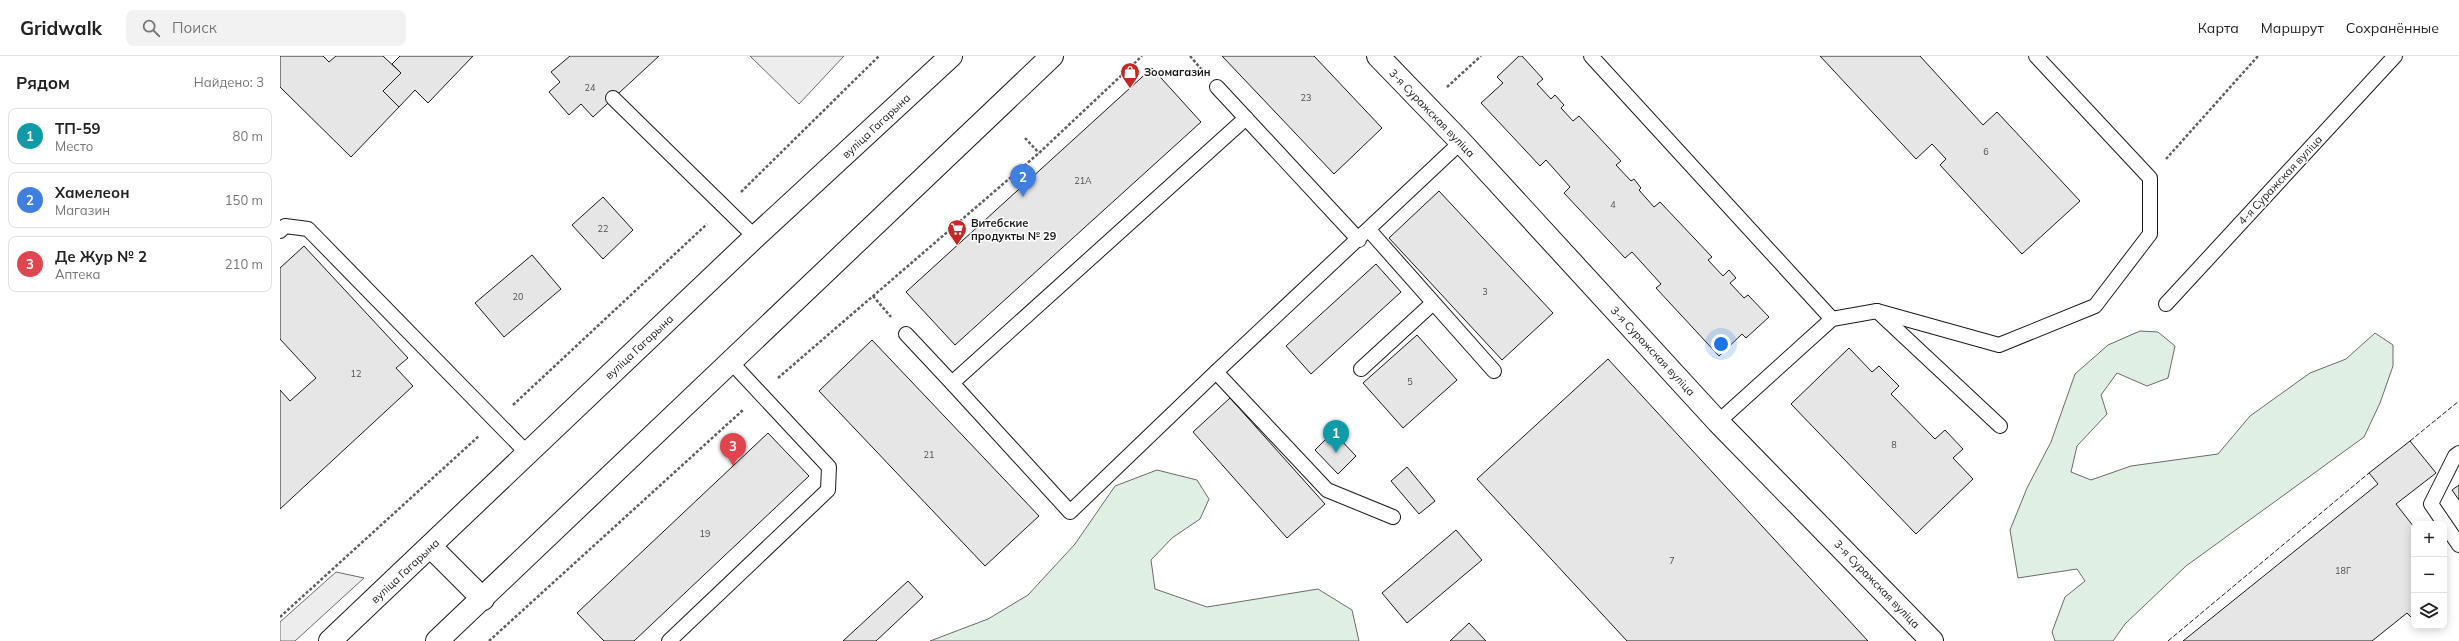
<!DOCTYPE html>
<html lang="ru">
<head>
<meta charset="utf-8">
<style>
	:root { --surface:#fff; --page:#f2f2f2; --text:#222; --muted:#767676; --line:#e0e0e0; --accent:#0f766e }
	body { margin:0; font-family:Mulish,sans-serif; background:var(--page); color:var(--text) }
	.controls { position:absolute; right:12px; bottom:12px; display:grid; overflow:hidden; border-radius:8px; box-shadow:0 2px 10px #0003 }
	.controls button { width:36px; height:36px; display:grid; place-items:center; padding:0; border:0; border-bottom:1px solid var(--line); background:var(--surface); color:var(--text); font:20px sans-serif }
	.you { position:absolute; left:1441px; top:288px; width:14px; height:14px; margin:-10px; border:3px solid #fff; border-radius:50%; background:#1a73e8; box-shadow:0 0 0 6px #1a73e833 }
	.badge { display:grid; place-items:center; width:26px; height:26px; border-radius:50%; background:var(--accent); color:#fff; font-size:13px; font-weight:700 }
	.pin { position:absolute; translate:-50% -33px; filter:drop-shadow(0 1px 2px #0008) }
	.pin::after { content:''; position:absolute; top:21px; width:14px; height:12px; background:inherit; clip-path:polygon(0 0,100% 0,50% 100%) }
	.list { margin:0; padding:0; list-style:none }
	h2 { display:flex; justify-content:space-between; align-items:center; height:52px; margin:0; padding:0 16px; font-size:17px }
	h2 small { font-size:13px; font-weight:400; color:var(--muted) }
	.list li { display:grid; grid-template-columns:26px 1fr auto; gap:12px; align-items:center; box-sizing:border-box; height:56px; margin:0 8px 8px; padding:0 8px; border:1px solid var(--line); border-radius:8px }
	.list b { display:block; font-size:15px; white-space:nowrap }
	.list p { margin:0; font-size:13px; white-space:nowrap; color:var(--muted) }
	.list em { font-size:13px; font-style:normal; color:var(--muted) }
	.icon { flex:none; width:22px; height:22px; fill:none; stroke:currentColor; stroke-width:2; stroke-linecap:round; stroke-linejoin:round }
	.map { position:relative; flex:none; width:2179px; height:585px; overflow:hidden }
	header { display:flex; align-items:center; gap:24px; box-sizing:border-box; height:56px; padding:0 20px; background:var(--surface); border-bottom:1px solid var(--line) }
	header strong { font-size:19px }
	nav { display:flex; gap:22px; margin-inline-start:auto; font-size:14px }
	.search { width:280px; height:36px; background:var(--page); display:flex; align-items:center; gap:10px; box-sizing:border-box; padding:0 14px; border-radius:8px; color:var(--muted); font-size:15px }
	main { display:flex }
	aside { flex:1; background:var(--surface) }
	.map>svg:first-child { display:block }
	.green { fill:#e0efe3; stroke:#6a6a6a }
	.parking { fill:#ededed; stroke:#6a6a6a }
	.building { fill:#e6e6e6; stroke:#1a1a1a }
	.lines { fill:none; stroke-linecap:round; stroke-linejoin:round }
	.lane-casing { stroke:#1a1a1a; stroke-width:16 }
	.street-casing { stroke:#1a1a1a; stroke-width:24 }
	.primary-casing { stroke:#1a1a1a; stroke-width:24 }
	.path { stroke:#5f5f5f; stroke-width:2.5; stroke-dasharray:3 2; stroke-linecap:butt }
	.lane { stroke:#fff; stroke-width:14 }
	.street { stroke:#fff; stroke-width:22 }
	.primary { stroke:#fff; stroke-width:22 }
	.fence { stroke:#1a1a1a; stroke-width:1; stroke-dasharray:5 2; stroke-linecap:butt }
	.labels { text-anchor:middle; dominant-baseline:central; stroke-width:3; stroke-linejoin:round; paint-order:stroke }
	.number-label { font-size:9px; fill:#4d4d4d }
	.poi-label { font-size:11px; font-weight:bold; fill:#1a1a1a; stroke:#fff; text-anchor:start }
	.street-label { font-size:11px; fill:#1a1a1a; stroke:#fff }
</style>
</head>
<body>
<header>
<strong>Gridwalk</strong>
<div class="search"><svg class="icon" aria-label="search" viewBox="0 0 24 24"><circle cx="10" cy="10" r="6"/><path d="M15 15l6 6"/></svg>Поиск</div>
<nav><a>Карта</a><a>Маршрут</a><a>Сохранённые</a></nav>
</header>
<main>
<aside>
<h2>Рядом<small>Найдено: 3</small></h2>
<ul class="list">
<li><span class="badge" style="background:#0f9aa8">1</span><div><b>ТП-59</b><p>Место</p></div><em>80 m</em></li>
<li><span class="badge" style="background:#3f7fe0">2</span><div><b>Хамелеон</b><p>Магазин</p></div><em>150 m</em></li>
<li><span class="badge" style="background:#e0444e">3</span><div><b>Де Жур № 2</b><p>Аптека</p></div><em>210 m</em></li>
</ul>
</aside>
<div class="map">
<svg width="2179" height="585" viewBox="0 0 2179 585">
	<rect width="100%" height="100%" fill="#fff"/>
	<!-- green -->
	<g class="green">
		<polygon points="1860,275 1878,276 1895,290 1888,322 1867,330 1837,317 1821,339 1827,358 1797,390 1791,416 1811,424 1851,410 1938,398 1970,360 2030,317 2066,303 2095,277 2113,289 2113,310 2100,347 2084,381 1906,510 1845,568 1833,585 1775,585 1772,576 1785,541 1805,525 1797,513 1738,522 1730,474 1747,432 1771,386 1795,318 1828,289"/>
		<polygon points="877,414 917,424 929,443 920,463 892,482 871,504 875,533 927,551 1038,533 1072,554 1079,585 650,585 708,563 748,539 795,488 835,430"/>
	</g>
	<!-- parking -->
	<g class="parking">
		<polygon points="470,0 564,0 519,48"/>
		<polygon points="56,516 84,522 15,585 0,585 0,566"/>
	</g>
	<!-- building -->
	<g class="building">
		<polygon points="0,0 43,0 49,6 56,0 103,0 121,17 103,35 119,51 71,101 0,31"/>
		<polygon points="120,0 193,0 148,47 135,34 119,51 103,35 121,17 112,8"/>
		<polygon points="290,0 379,0 313,61 301,48 289,59 269,36 280,26 271,16"/>
		<polygon points="942,0 1034,0 1102,72 1054,118"/>
		<polygon points="1239,0 1242,0 1263,23 1257,28 1271,43 1275,39 1284,49 1281,52 1293,65 1299,60 1341,105 1336,109 1351,125 1354,123 1361,132 1359,134 1374,151 1380,146 1432,201 1428,204 1443,220 1449,214 1456,222 1450,227 1464,242 1468,239 1489,261 1466,282 1462,278 1439,300 1376,232 1381,228 1352,196 1345,202 1284,137 1290,131 1266,104 1260,110 1201,47 1223,27 1217,21"/>
		<polygon points="1540,0 1640,0 1703,69 1717,56 1800,145 1742,198 1660,109 1666,103 1652,88 1636,103"/>
		<polygon points="872,12 921,66 675,289 626,236"/>
		<polygon points="1159,135 1273,257 1222,304 1109,182"/>
		<polygon points="323,141 353,174 323,203 292,169"/>
		<polygon points="24,190 128,302 116,312 133,330 0,453 0,334 10,345 36,322 0,283 0,212"/>
		<polygon points="252,199 281,233 224,281 195,247"/>
		<polygon points="1096,208 1121,236 1031,318 1006,290"/>
		<polygon points="1137,279 1177,324 1123,372 1083,327"/>
		<polygon points="592,284 759,460 705,510 539,335"/>
		<polygon points="1569,292 1592,316 1599,310 1619,330 1611,338 1655,383 1665,374 1683,393 1673,402 1693,423 1636,478 1511,348"/>
		<polygon points="1328,303 1588,585 1347,585 1197,423"/>
		<polygon points="950,342 1045,448 1007,482 913,376"/>
		<polygon points="1053,376 1076,400 1058,418 1035,394"/>
		<polygon points="488,377 529,420 354,585 324,585 297,557"/>
		<polygon points="2130,385 2156,417 2116,448 2134,471 2134,564 2127,557 2092,585 1903,585 2098,428 2089,417"/>
		<polygon points="1127,411 1155,445 1139,458 1111,425"/>
		<polygon points="2179,429 2179,444 2172,434"/>
		<polygon points="1176,474 1202,504 1127,567 1102,537"/>
		<polygon points="628,525 643,541 596,585 563,585"/>
		<polygon points="1189,567 1206,585 1170,585"/>
	</g>
	<g class="lines">
		<defs>
			<g id="lane">
				<polyline points="1311,0 1552,263"/>
				<polyline points="937,31 1079,184"/>
				<polyline points="333,42 475,181"/>
				<polyline points="966,62 672,327 790,456 936,316 1181,86"/>
				<polyline points="1089,174 1214,315"/>
				<polyline points="0,175 5,170 28,173 247,397"/>
				<polyline points="1886,248 2115,0"/>
				<polyline points="1597,255 1719,289 1815,250 1870,178 1870,122 1756,0"/>
				<polyline points="626,278 672,327"/>
				<polyline points="1081,313 1153,247"/>
				<polyline points="936,316 1047,434 1113,461"/>
				<polyline points="1438,366 1552,263 1597,255 1720,370"/>
				<polyline points="2179,397 2175,400 2151,448 2179,489"/>
				<polyline points="389,585 548,434 549,411 450,305"/>
			</g>
			<polyline id="street" points="1098,0 1181,86 1438,366 1652,585"/>
			<g id="primary">
				<polyline points="151,491 203,543"/>
				<polyline points="50,585 475,181 671,0"/>
				<polyline points="157,585 772,0"/>
			</g>
		</defs>
		<!-- lane casing -->
		<use href="#lane" class="lane-casing"/>
		<!-- street casing -->
		<use href="#street" class="street-casing"/>
		<!-- primary casing -->
		<use href="#primary" class="primary-casing"/>
		<!-- path -->
		<g class="path">
			<polyline points="910,0 922,14"/>
			<polyline points="1167,31 1201,0"/>
			<polyline points="745,82 759,97"/>
			<polyline points="1886,103 1978,0"/>
			<polyline points="461,136 599,0"/>
			<polyline points="593,240 611,261"/>
			<polyline points="498,322 759,97 862,0"/>
			<polyline points="233,349 427,168"/>
			<polyline points="0,561 199,380"/>
			<polyline points="209,585 463,354"/>
		</g>
		<!-- lane -->
		<use href="#lane" class="lane"/>
		<!-- street -->
		<use href="#street" class="street"/>
		<!-- primary -->
		<use href="#primary" class="primary"/>
		<!-- fence -->
		<g class="fence">
			<polyline points="2130,385 2179,345"/>
			<polyline points="1888,585 2089,417"/>
		</g>
	</g>
	<!-- icons -->
	<defs>
		<symbol id="shop-pin" viewBox="-11 -11 22 30"><path d="M0 17L-7.5 6A9.5 9.5 0 1 1 7.5 6Z" fill="#c62828" stroke="#fff"/><path d="M-5-2.5h2.3a2.7 3.5 0 0 1 5.4 0H5L5.5 6h-11ZM-1.5-2.5h3a1.5 2.3 0 0 0-3 0Z" fill="#fff"/></symbol>
		<symbol id="supermarket-pin" viewBox="-11 -11 22 30"><path d="M0 17L-7.5 6A9.5 9.5 0 1 1 7.5 6Z" fill="#c62828" stroke="#fff"/><path d="M-6-5.5h2.5l.6 2H6L4.5 2H-2.5L-4.4-4H-6ZM-1.5 3.2a1.3 1.3 0 1 0 .1 0ZM3 3.2a1.3 1.3 0 1 0 .1 0Z" fill="#fff"/></symbol>
	</defs>
	<g fill-rule="evenodd">
		<use href="#shop-pin" x="839" y="5" width="22" height="30"/>
		<use href="#supermarket-pin" x="666" y="162" width="22" height="30"/>
	</g>
	<g class="labels">
		<!-- number labels -->
		<g class="number-label">
			<text x="310" y="31">24</text>
			<text x="1026" y="41">23</text>
			<text x="1706" y="95">6</text>
			<text x="803" y="124">21А</text>
			<text x="1333" y="148">4</text>
			<text x="323" y="172">22</text>
			<text x="1205" y="235">3</text>
			<text x="238" y="240">20</text>
			<text x="76" y="317">12</text>
			<text x="1130" y="325">5</text>
			<text x="1614" y="388">8</text>
			<text x="649" y="398">21</text>
			<text x="425" y="477">19</text>
			<text x="1392" y="504">7</text>
			<text x="2063" y="514">18Г</text>
		</g>
		<!-- poi labels -->
		<g class="poi-label">
			<text x="864" y="16">Зоомагазин</text>
			<text x="691" y="167">Витебские<tspan x="691" dy="13">продукты № 29</tspan></text>
		</g>
		<!-- street labels -->
		<g class="street-label">
			<text transform="translate(1152 57) rotate(46)">3-я Суражская вуліца</text>
			<text transform="translate(596 70) rotate(-43)">вуліца Гагарына</text>
			<text transform="translate(2000 124) rotate(-47)">4-я Суражская вуліца</text>
			<text transform="translate(359 291) rotate(-43)">вуліца Гагарына</text>
			<text transform="translate(1373 295) rotate(47)">3-я Суражская вуліца</text>
			<text transform="translate(125 515) rotate(-43)">вуліца Гагарына</text>
			<text transform="translate(1597 528) rotate(46)">3-я Суражская вуліца</text>
		</g>
	</g>
</svg>
<div class="controls">
<button>+</button>
<button>−</button>
<button><svg class="icon" aria-label="layers" viewBox="0 0 24 24"><path d="M12 4l9 5-9 5-9-5zM3 14l9 5 9-5"/></svg></button>
</div>
<div class="you"></div>
<div class="pin badge" style="left:1056px;top:397px;background:#0f9aa8">1</div>
<div class="pin badge" style="left:743px;top:141px;background:#3f7fe0">2</div>
<div class="pin badge" style="left:453px;top:410px;background:#e0444e">3</div>
</div>
</main>
</body>
</html>
